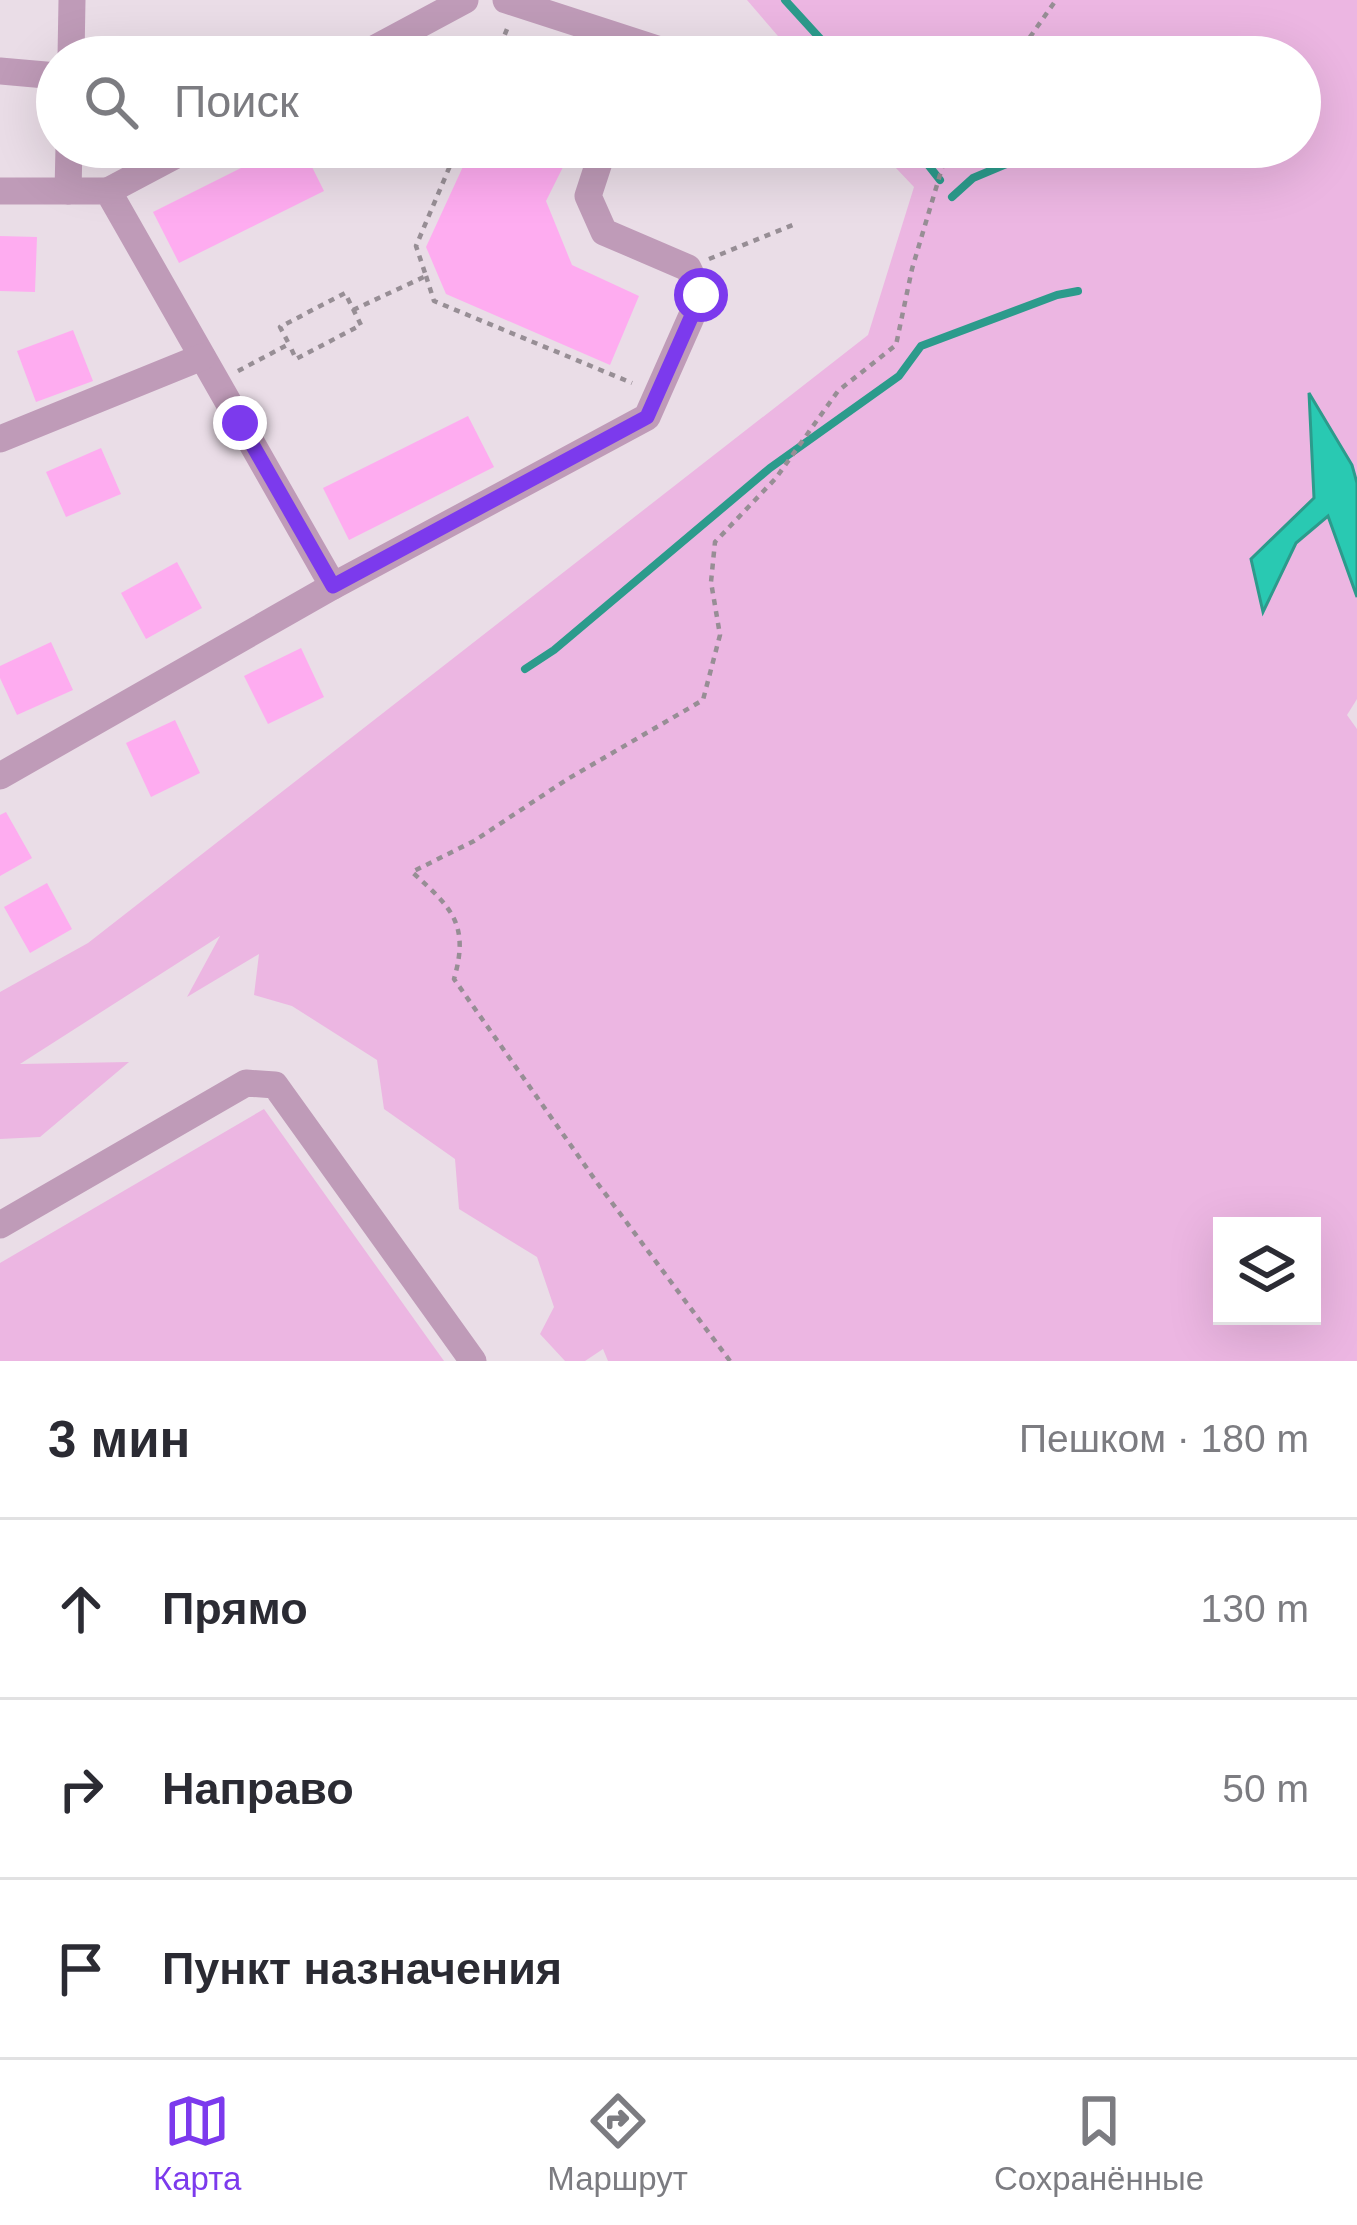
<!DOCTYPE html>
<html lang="ru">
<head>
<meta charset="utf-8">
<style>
	:root { --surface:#fff; --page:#f2f2f3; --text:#2b2b33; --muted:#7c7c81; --line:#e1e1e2; --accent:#7c3aed }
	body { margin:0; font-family:Helvetica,sans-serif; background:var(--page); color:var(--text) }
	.controls { position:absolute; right:36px; bottom:36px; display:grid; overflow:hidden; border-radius:0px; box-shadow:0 12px 48px #0002 }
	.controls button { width:108px; height:108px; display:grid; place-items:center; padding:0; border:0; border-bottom:3px solid var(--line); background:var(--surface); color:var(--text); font:60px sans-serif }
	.stop { position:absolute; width:36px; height:36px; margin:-27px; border:9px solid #7c3aed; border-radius:50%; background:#fff }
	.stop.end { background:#7c3aed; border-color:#fff; box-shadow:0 3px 12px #0008 }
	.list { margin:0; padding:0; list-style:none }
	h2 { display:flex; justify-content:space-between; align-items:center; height:156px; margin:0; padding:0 48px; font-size:51px }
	h2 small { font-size:39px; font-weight:400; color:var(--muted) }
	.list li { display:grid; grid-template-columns:78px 1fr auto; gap:36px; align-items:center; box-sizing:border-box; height:180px; padding:0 48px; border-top:3px solid var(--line) }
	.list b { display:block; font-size:45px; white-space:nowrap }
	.list em { font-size:39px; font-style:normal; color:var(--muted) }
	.icon { flex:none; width:66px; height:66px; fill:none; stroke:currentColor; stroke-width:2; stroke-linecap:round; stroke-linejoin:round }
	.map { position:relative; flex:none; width:1357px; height:1361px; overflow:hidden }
	.search { position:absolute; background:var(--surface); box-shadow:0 12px 48px #0002; left:36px; right:36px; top:36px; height:132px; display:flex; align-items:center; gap:30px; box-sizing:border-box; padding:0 42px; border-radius:66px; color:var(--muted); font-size:45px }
	.sheet { height:696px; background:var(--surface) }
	nav { display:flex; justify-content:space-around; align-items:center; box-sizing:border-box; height:168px; border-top:3px solid var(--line); background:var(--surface); font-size:33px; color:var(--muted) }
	nav a { display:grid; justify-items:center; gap:6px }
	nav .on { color:var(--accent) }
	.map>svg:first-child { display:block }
	.green { fill:#ecb6e2; fill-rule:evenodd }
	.water { fill:#29c9b2; stroke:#2c9b8c; stroke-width:3 }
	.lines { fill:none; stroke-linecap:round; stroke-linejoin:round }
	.stream { stroke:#2c9b8c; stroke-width:8 }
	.building { fill:#feacf0 }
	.path { stroke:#978e95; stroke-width:4.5; stroke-dasharray:6 6; stroke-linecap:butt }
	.minor { stroke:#bf9bb8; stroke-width:27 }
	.route { stroke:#7c3aed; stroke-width:15 }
</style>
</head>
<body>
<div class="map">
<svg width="1357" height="1361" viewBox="0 0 1357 1361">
	<rect width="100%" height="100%" fill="#eadde7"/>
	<!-- green -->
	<g class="green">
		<path d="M747 0H1357V483L1352 465 1314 498 1264 610 1296 543 1329 516 1357 597V699L1347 715 1357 729V1361H608L603 1349 585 1361H565L540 1334 554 1307 537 1257 459 1209 455 1159 384 1109 377 1060 292 1006 254 995 259 954 187 997 220 936 20 1064 129 1062 40 1137 0 1139V992L88 943 868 335 914 187 876 147H1300V57H796ZM1222 1226H1312V1316H1222Z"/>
		<polygon points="264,1109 444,1361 0,1361 0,1263"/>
	</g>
	<!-- water -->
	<polygon class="water" points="1309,393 1352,465 1357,483 1357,597 1328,516 1296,543 1263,612 1251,559 1314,498"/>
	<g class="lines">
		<!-- stream -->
		<g class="stream">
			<polyline points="785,0 837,57"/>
			<polyline points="914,147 940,180"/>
			<polyline points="952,197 973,178 1047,147"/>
			<polyline points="525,669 554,650 770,468 899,376 921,346 1057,295 1078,291"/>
		</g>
	</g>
	<!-- building -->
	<g class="building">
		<polygon points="283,147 302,147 324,191 179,263 153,212"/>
		<polygon points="472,147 573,147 546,201 572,265 639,296 610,365 446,294 426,247"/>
		<polygon points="0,236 37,237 35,292 0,291"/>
		<polygon points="73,330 93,381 36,402 17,351"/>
		<polygon points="468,416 494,467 349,540 323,488"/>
		<polygon points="101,448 121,494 66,517 46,472"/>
		<polygon points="177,562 202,608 146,639 121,593"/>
		<polygon points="51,642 73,690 17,715 0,678 0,666"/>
		<polygon points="301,648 324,697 268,724 244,676"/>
		<polygon points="175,720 200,773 151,797 126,743"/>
		<polygon points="6,812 32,858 0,876 0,815"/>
		<polygon points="47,883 72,929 30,953 4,907"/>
	</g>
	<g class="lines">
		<!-- path -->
		<g class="path">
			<polyline points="496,57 507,29"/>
			<polyline points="1016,57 1056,0"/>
			<polyline points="709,259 795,224"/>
			<polyline points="426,276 434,301 632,383"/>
			<polyline points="353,310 426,276 416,246 458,147"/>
			<polyline points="238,371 289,344 280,327 345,293 361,325 296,359 289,344"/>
			<path d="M730 1361 598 1184 454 979C470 924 451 907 412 872L474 841 566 780 703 700 720 635 711 582 715 542 776 478 838 391 896 345 912 269 945 158 953 147"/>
		</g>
		<!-- minor -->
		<g class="minor">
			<polyline points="506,0 682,57"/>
			<polyline points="71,57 72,0"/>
			<polyline points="359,57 465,0"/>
			<polyline points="0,71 57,76"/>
			<polyline points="0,191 108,191 333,586 0,776"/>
			<polyline points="68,191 69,147"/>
			<polyline points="108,191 191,147"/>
			<polyline points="0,439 202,357"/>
			<polyline points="333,586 647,417 701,295 688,268 604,232 588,196 604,147"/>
			<polyline points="0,1225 246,1083 275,1085 473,1361"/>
		</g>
	</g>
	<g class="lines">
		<!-- route -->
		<polyline class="route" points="240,423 333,586 647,417 701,295"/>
	</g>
</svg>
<div class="controls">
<button><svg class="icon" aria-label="layers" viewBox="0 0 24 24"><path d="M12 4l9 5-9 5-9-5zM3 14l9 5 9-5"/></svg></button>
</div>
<div class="stop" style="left:701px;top:295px"></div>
<div class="stop end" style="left:240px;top:423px"></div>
<div class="search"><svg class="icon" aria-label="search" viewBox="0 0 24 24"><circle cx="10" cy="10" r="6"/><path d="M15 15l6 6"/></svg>Поиск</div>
</div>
<section class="sheet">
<h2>3 мин<small>Пешком · 180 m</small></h2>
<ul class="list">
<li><svg class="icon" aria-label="ahead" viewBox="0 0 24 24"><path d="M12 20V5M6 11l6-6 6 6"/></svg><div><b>Прямо</b></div><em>130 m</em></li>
<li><svg class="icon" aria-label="right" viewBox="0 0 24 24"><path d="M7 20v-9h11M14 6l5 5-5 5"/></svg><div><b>Направо</b></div><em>50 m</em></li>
<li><svg class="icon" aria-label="arrive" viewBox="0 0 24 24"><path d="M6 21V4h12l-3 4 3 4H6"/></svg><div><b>Пункт назначения</b></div></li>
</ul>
</section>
<nav>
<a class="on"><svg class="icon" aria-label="map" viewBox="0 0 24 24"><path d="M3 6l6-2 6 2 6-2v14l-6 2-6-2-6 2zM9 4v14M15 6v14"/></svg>Карта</a>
<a><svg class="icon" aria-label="directions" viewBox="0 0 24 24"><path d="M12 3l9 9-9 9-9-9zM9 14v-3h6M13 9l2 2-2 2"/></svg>Маршрут</a>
<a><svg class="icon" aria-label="saved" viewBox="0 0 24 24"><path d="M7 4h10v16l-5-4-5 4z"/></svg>Сохранённые</a>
</nav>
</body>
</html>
